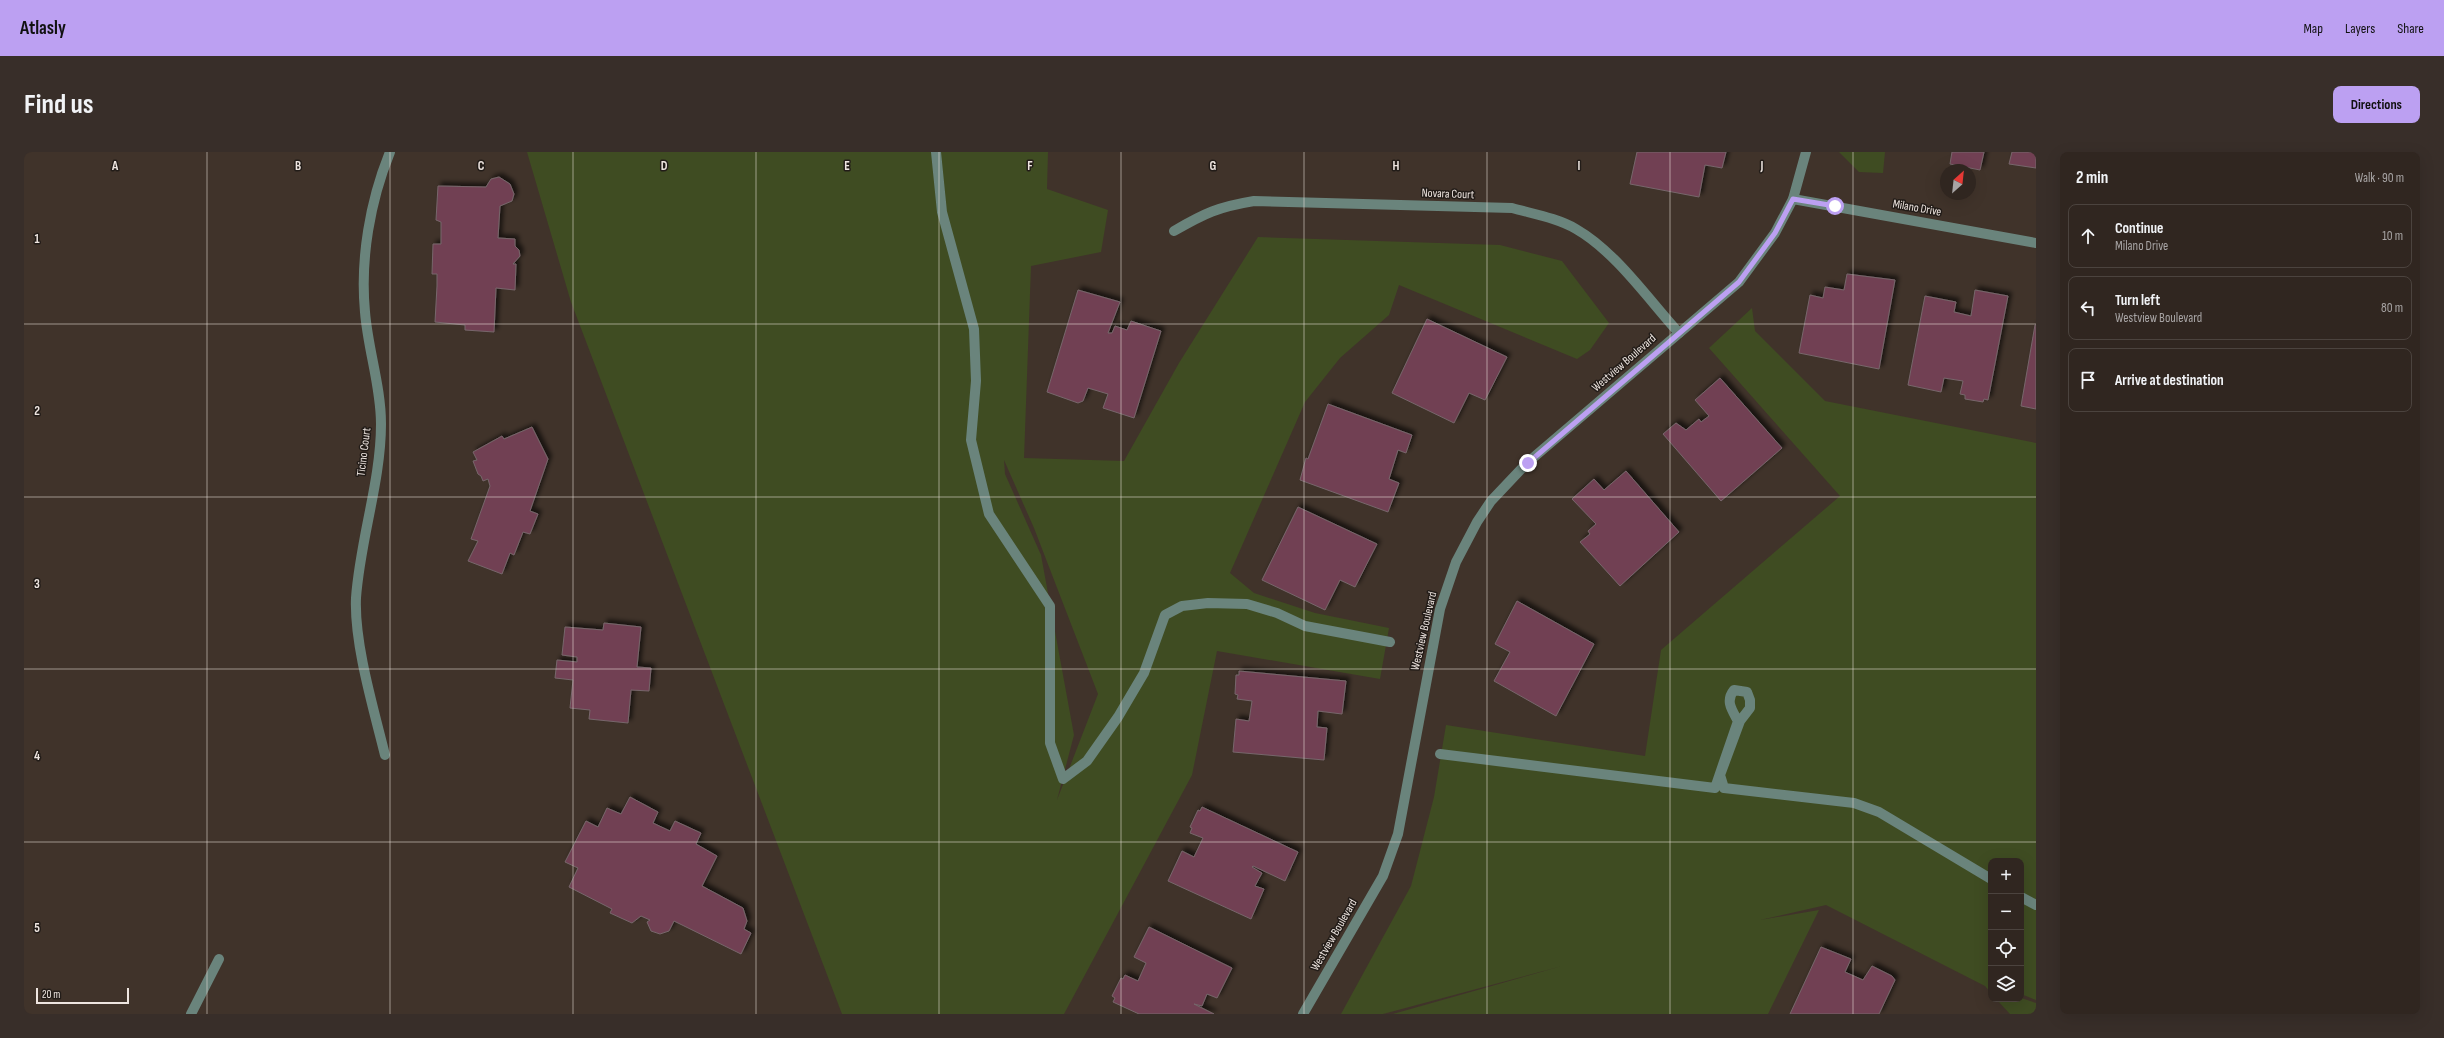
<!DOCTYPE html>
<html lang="en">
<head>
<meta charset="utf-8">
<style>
	:root { --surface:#302620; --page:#382e29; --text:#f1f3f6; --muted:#a8a5a5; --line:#4b433e; --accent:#bca0f2 }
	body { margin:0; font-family:"Sofia Sans Condensed",sans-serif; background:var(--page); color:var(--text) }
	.controls { position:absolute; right:12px; bottom:12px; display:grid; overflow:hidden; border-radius:8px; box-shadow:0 4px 16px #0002 }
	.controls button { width:36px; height:36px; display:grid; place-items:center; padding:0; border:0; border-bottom:1px solid var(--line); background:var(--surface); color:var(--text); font:20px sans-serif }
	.compass { position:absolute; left:1916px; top:12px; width:36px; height:36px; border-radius:50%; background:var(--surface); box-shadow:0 4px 16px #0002; rotate:27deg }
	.scale { position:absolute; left:12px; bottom:10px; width:93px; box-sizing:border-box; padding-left:4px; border:2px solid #eee5e0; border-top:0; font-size:11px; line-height:14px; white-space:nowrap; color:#eee5e0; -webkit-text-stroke:3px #221c18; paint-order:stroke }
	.stop { position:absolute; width:12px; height:12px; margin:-9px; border:3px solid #bca0f2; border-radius:50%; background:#fff }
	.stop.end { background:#bca0f2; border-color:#fff; box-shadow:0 1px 4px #0008 }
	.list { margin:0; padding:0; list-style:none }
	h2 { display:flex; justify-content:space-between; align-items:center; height:52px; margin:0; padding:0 16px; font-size:17px }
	h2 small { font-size:13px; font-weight:400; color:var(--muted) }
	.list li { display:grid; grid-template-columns:26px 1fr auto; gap:12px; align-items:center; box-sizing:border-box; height:64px; margin:0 8px 8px; padding:0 8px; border:1px solid var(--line); border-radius:8px }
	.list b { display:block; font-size:15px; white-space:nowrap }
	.list p { margin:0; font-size:13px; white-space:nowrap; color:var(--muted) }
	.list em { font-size:13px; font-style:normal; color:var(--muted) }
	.icon { flex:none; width:22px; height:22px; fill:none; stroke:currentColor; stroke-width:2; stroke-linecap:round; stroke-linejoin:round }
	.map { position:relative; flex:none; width:2012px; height:862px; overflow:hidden; border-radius:8px }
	header { display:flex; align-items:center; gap:24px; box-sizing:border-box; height:56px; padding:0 20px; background:var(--accent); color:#111 }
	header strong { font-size:19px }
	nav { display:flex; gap:22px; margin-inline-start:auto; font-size:14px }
	.intro { display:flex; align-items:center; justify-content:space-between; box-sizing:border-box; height:96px; padding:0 24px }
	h1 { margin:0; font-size:28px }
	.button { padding:10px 18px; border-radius:8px; background:var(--accent); color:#111; font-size:14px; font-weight:700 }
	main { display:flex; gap:24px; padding:0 24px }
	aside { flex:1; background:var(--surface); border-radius:8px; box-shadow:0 4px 16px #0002 }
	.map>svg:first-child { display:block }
	.green { fill:#3f4c22; fill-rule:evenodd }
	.building { fill:#714153; stroke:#77666b; filter:url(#shadow) }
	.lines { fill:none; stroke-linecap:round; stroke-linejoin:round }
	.minor { stroke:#6a847c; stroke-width:10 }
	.route { stroke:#bca0f2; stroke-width:5 }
	.grid { fill:none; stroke:#eee5e0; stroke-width:1; stroke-opacity:0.55 }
	.labels { text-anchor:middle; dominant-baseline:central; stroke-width:3; stroke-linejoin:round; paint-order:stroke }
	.street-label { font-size:12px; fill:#eee5e0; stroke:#221c18 }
	.grid-label { font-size:13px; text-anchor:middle; font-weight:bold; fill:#eee5e0; stroke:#221c18; stroke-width:3; stroke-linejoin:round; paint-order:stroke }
</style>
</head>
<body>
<header>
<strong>Atlasly</strong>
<nav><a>Map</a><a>Layers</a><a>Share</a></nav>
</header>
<div class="intro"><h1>Find us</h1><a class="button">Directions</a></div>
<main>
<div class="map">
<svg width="2012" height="862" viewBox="0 0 2012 862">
	<defs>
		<filter id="shadow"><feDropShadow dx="3.5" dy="-3.5" stdDeviation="2" flood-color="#0009"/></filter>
	</defs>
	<rect width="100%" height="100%" fill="#40332a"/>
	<!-- green -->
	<g class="green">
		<path d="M503 0H1024L1023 37 1084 58 1077 100 1007 114 1000 306 1100 309 1155 211 1234 85 1476 93 1538 109 1585 171 1566 198 1553 207 1375 133 1365 163 1316 206 1281 250 1206 421 1230 441 1291 461 1365 476 1356 527 1193 499 1168 623 1040 862H818L547 150ZM980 308 1010 376 1074 542 1033 648 1050 583 1017 403 981 322Z"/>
		<polygon points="1815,0 1861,0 1859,21 1835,20"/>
		<polygon points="1728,156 1731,179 1801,249 2012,291 2012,848 1997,842 1997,709 1967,709 1967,841 1961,834 1802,753 1736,768 1795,758 1744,862 1369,862 1538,814 1359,862 1317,862 1387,734 1410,645 1422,573 1621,604 1637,498 1816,344 1685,196"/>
		<polygon points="1997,846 2012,851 2012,862 1986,862 1972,847"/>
	</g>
	<!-- building -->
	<g class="building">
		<polygon points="1613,0 1702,0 1698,16 1681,13 1675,45 1606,32"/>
		<polygon points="1928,0 1960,0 1956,18 1926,12"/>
		<polygon points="1988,0 2012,0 2012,16 1985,12"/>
		<polygon points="475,25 486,32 490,42 488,49 476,54 474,86 491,87 491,94 495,98 496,104 489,112 492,112 491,138 472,136 470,180 441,178 441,173 411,170 413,134 413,122 408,122 409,92 417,92 417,70 412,68 414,34 462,35 467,27"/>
		<polygon points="1823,122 1871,128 1855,217 1775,201 1786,143 1799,146 1801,135 1820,138"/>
		<polygon points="1054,138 1096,150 1084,181 1088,181 1091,174 1103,178 1107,169 1137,179 1110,266 1079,256 1084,242 1064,236 1059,249 1054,251 1023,240"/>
		<polygon points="1951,138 1984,144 1964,248 1960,247 1959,250 1941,247 1941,243 1936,242 1939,229 1920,226 1917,240 1884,233 1901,144 1932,150 1930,160 1947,164"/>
		<polygon points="1403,167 1483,205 1461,248 1445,241 1430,271 1368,241"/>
		<polygon points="2011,173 2012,173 2012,257 1997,254"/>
		<polygon points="1696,226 1758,296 1697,349 1639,282 1652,271 1662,278 1675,267 1677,270 1685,264 1671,248"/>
		<polygon points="1304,252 1388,283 1382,301 1374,298 1365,327 1375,331 1364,360 1276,328 1282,306 1284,307"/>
		<polygon points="508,275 524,307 506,359 514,362 506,382 499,380 490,403 486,401 478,422 444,409 454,389 447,387 466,334 464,327 459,329 457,324 454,322 449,309 453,308 449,300 478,284 480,287"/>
		<polygon points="1602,319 1655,380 1596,434 1556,390 1566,382 1564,379 1572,372 1548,347 1570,327 1580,338"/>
		<polygon points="1274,355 1353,392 1331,435 1316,428 1301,458 1238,428"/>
		<polygon points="1493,449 1570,492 1532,564 1470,529 1486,500 1471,492"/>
		<polygon points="580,471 617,475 613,515 627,516 625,539 607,538 604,571 565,567 566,558 546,556 549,528 531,526 533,508 553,510 553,505 538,503 541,475 579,478"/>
		<polygon points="1215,519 1322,529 1318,562 1294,559 1293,575 1303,576 1300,608 1209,600 1212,567 1225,569 1228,549 1213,547 1214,543 1211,542 1212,523 1215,523"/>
		<polygon points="606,645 634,660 629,671 646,679 651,669 677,681 672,692 693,704 678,734 719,756 723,769 720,777 727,781 717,802 650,769 645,779 636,782 627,779 623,770 626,768 617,764 608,771 586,761 588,757 545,735 554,716 541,710 562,669 574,675 583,656 597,662"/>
		<polygon points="1178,655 1274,700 1261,729 1229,714 1228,715 1238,721 1231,734 1240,737 1227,767 1144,729 1158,699 1170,705 1179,686 1166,681 1168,676 1166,675 1174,658 1176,659"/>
		<polygon points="1125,775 1208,816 1193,846 1183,842 1178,854 1170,852 1190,862 1115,862 1089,850 1091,846 1088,844 1097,826 1099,827 1101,823 1114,829 1122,811 1110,805"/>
		<polygon points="1797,795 1827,807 1821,820 1839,828 1848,814 1868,824 1871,828 1855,862 1766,862"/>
	</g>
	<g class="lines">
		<!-- minor -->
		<g class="minor">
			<polyline points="912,0 918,60 950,177 952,229 947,288 965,362 1026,454 1026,591 1039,627 1063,609 1094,565 1120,521 1141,463 1158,454 1184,451 1223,452 1253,461 1281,474 1366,490"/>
			<polyline points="1769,47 2012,91"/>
			<path d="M1150 79C1181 61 1194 55 1230 49L1488 56C1509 62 1533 66 1552 77 1592 100 1624 147 1655 181"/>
			<path d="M1416 602 1691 636 1714 569C1708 558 1701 549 1710 538L1723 540 1726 548V556L1716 569 1696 623 1700 636 1830 651 1855 660 1967 727"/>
			<path d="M361 603C350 558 330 492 332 446 336 388 357 329 357 272 357 234 344 198 341 160 336 107 346 49 366 0"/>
			<polyline points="1997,745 2012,753"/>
			<polyline points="167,862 195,807"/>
			<polyline points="1279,862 1359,724 1374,682 1416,457 1432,410 1453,370 1467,349 1503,311 1715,130 1751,81 1769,47 1782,0"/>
		</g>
	</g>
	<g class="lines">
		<!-- route -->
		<polyline class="route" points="1504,311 1715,130 1751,81 1769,47 1811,54"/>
	</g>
	<!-- grid -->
	<path class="grid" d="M183 0V862M366 0V862M549 0V862M732 0V862M915 0V862M1097 0V862M1280 0V862M1463 0V862M1646 0V862M1829 0V862M0 172H2012M0 345H2012M0 517H2012M0 690H2012"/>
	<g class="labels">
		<!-- street labels -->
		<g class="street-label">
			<text transform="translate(1424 42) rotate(2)">Novara Court</text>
			<text transform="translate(1893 56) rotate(10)">Milano Drive</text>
			<text transform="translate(1600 211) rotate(-41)">Westview Boulevard</text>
			<text transform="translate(340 300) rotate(-83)">Ticino Court</text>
			<text transform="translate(1400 479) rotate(-77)">Westview Boulevard</text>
			<text transform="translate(1310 783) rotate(-60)">Westview Boulevard</text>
		</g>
	</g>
	<g class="grid-label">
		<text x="91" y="18">A</text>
		<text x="274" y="18">B</text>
		<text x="457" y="18">C</text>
		<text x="640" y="18">D</text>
		<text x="823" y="18">E</text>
		<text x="1006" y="18">F</text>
		<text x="1189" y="18">G</text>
		<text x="1372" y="18">H</text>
		<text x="1555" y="18">I</text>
		<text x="1738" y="18">J</text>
		<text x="13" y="91">1</text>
		<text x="13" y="263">2</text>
		<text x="13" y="436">3</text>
		<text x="13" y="608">4</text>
		<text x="13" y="780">5</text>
	</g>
</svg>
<div class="controls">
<button>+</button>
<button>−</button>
<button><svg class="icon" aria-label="locate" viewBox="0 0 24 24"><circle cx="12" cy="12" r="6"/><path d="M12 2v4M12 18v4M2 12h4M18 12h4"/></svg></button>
<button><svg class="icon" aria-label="layers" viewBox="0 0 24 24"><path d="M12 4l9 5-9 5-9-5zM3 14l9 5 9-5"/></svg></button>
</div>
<svg class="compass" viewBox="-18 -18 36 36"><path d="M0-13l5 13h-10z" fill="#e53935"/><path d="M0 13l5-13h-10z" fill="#a8a5a5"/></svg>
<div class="scale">20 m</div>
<div class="stop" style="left:1811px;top:54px"></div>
<div class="stop end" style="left:1504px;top:311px"></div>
</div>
<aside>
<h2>2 min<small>Walk · 90 m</small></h2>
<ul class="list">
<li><svg class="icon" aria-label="ahead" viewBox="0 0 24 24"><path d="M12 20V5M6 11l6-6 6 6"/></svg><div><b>Continue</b><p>Milano Drive</p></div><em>10 m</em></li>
<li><svg class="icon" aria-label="left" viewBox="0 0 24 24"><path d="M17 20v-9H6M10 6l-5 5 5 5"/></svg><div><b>Turn left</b><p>Westview Boulevard</p></div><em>80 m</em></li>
<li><svg class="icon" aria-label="arrive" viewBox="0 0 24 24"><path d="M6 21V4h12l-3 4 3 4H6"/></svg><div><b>Arrive at destination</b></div></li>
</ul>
</aside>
</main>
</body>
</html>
